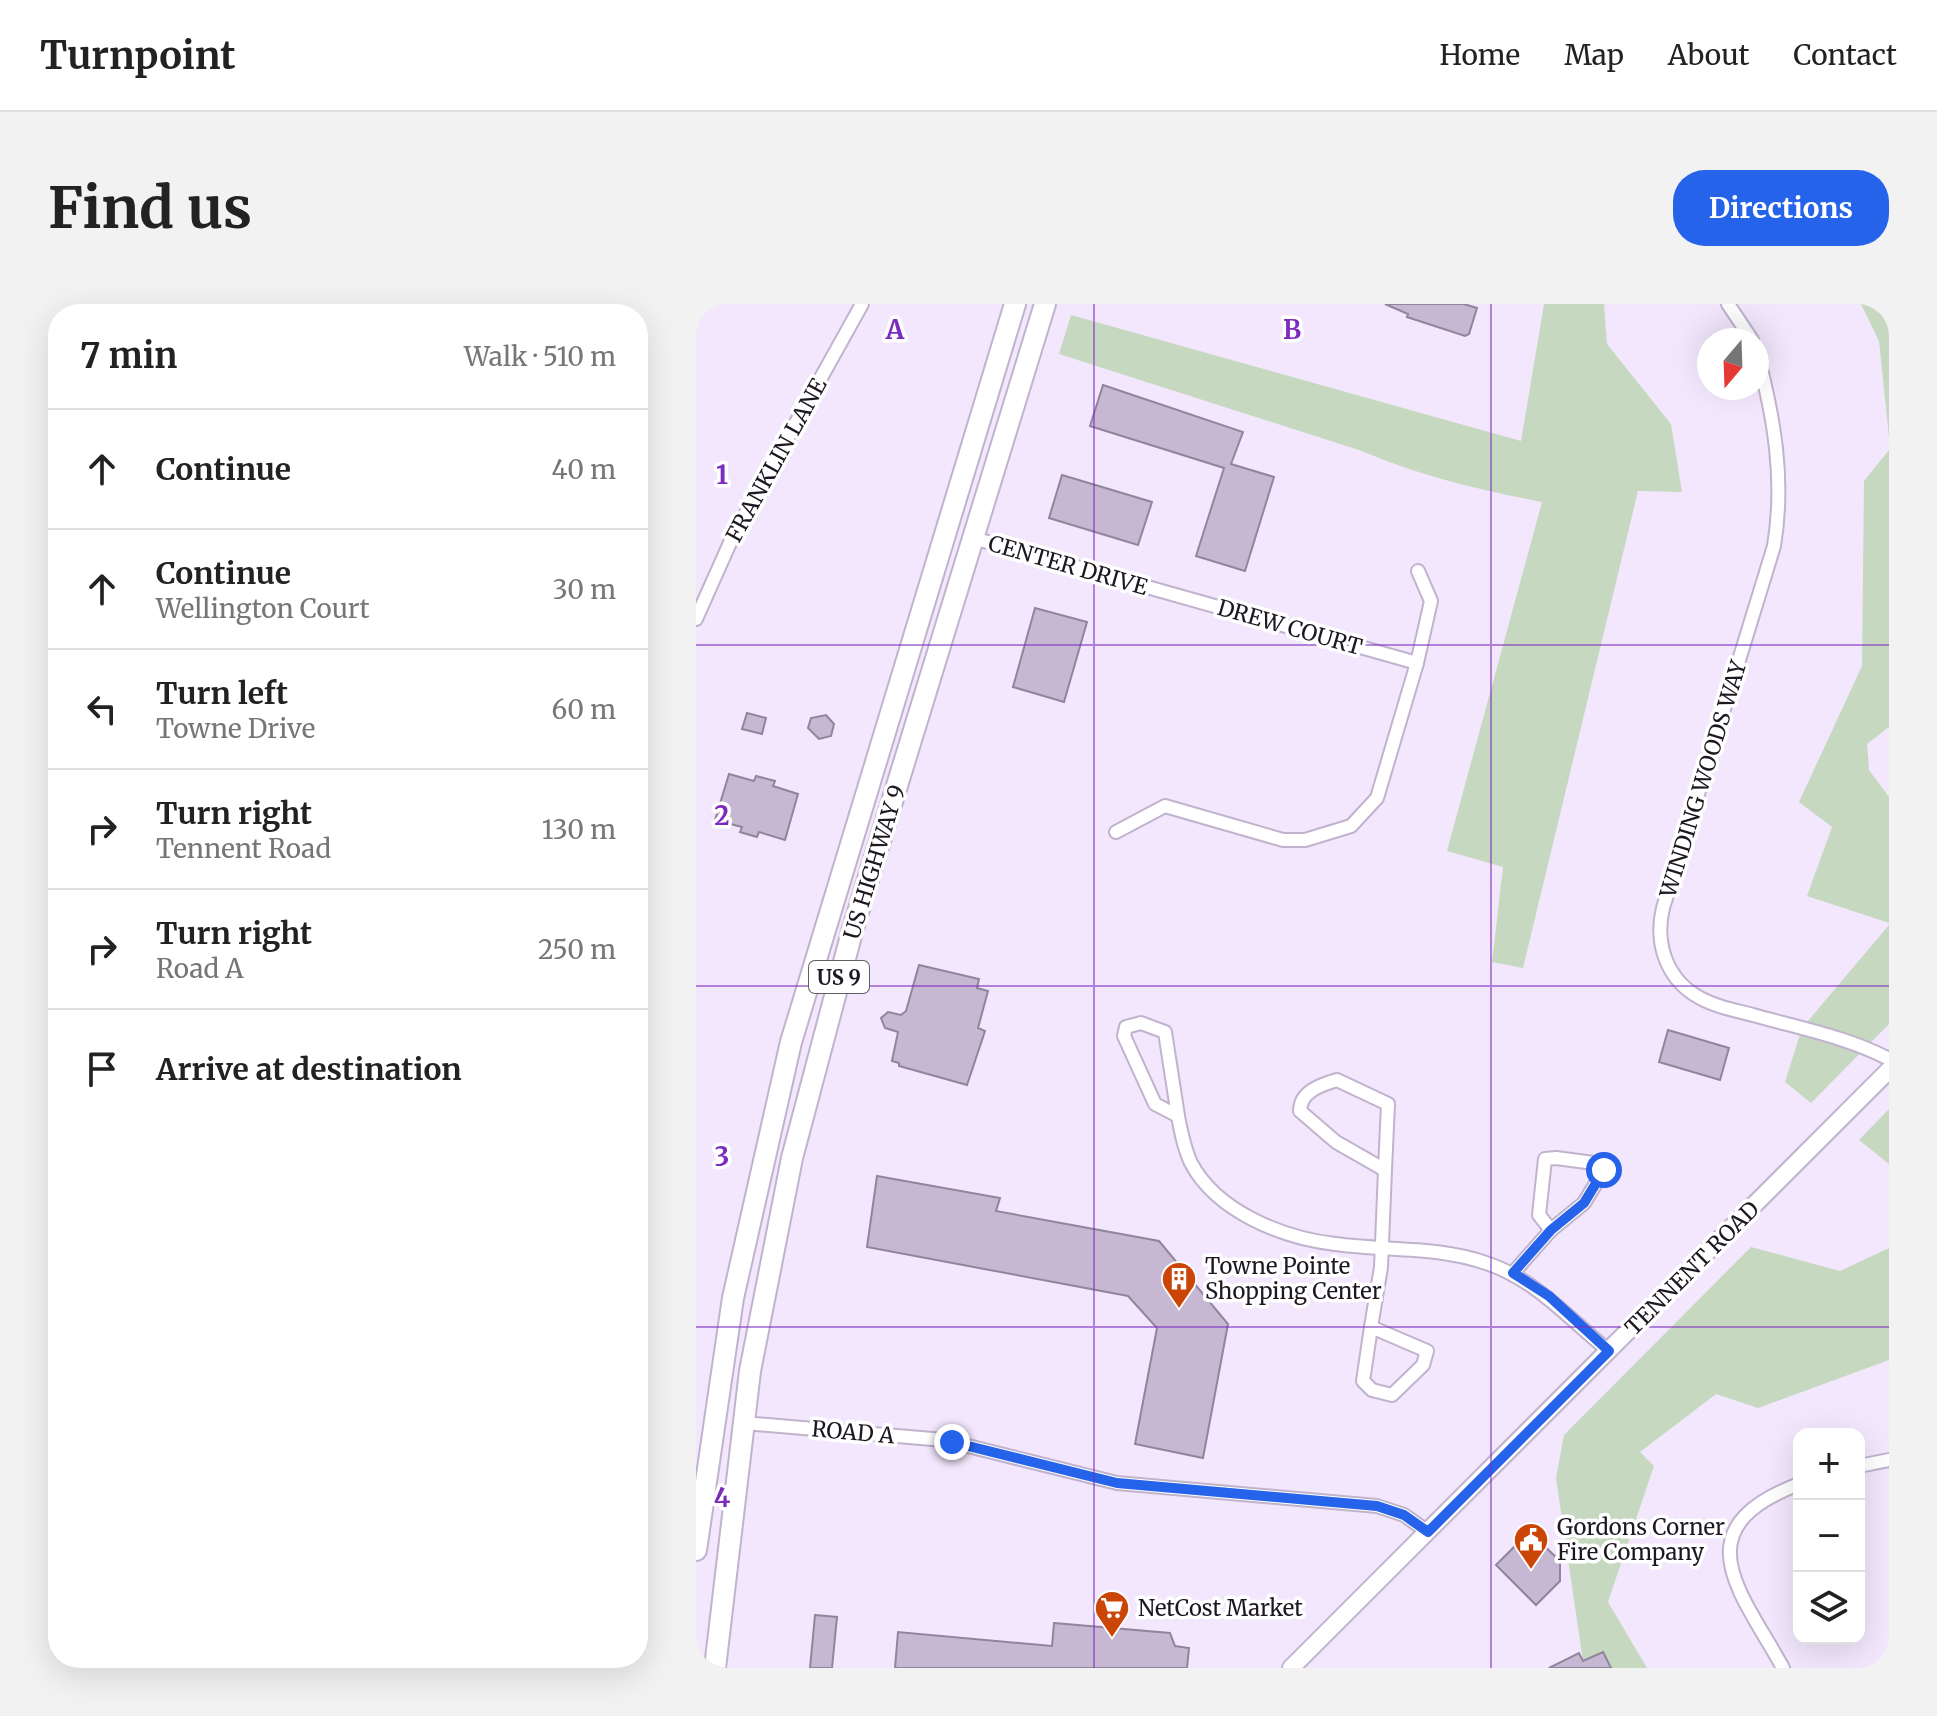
<!DOCTYPE html>
<html lang="en">
<head>
<meta charset="utf-8">
<style>
	:root { --surface:#fff; --page:#f2f2f2; --text:#222; --muted:#767676; --line:#e0e0e0; --accent:#2563eb }
	body { margin:0; font-family:Merriweather,serif; background:var(--page); color:var(--text) }
	.controls { position:absolute; right:24px; bottom:24px; display:grid; overflow:hidden; border-radius:16px; box-shadow:0 8px 32px #0002 }
	.controls button { width:72px; height:72px; display:grid; place-items:center; padding:0; border:0; border-bottom:2px solid var(--line); background:var(--surface); color:var(--text); font:40px sans-serif }
	.compass { position:absolute; left:1001px; top:24px; width:72px; height:72px; border-radius:50%; background:var(--surface); box-shadow:0 8px 32px #0002; rotate:199deg }
	.stop { position:absolute; width:24px; height:24px; margin:-18px; border:6px solid #2563eb; border-radius:50%; background:#fff }
	.stop.end { background:#2563eb; border-color:#fff; box-shadow:0 2px 8px #0008 }
	.list { margin:0; padding:0; list-style:none }
	h2 { display:flex; justify-content:space-between; align-items:center; height:104px; margin:0; padding:0 32px; font-size:34px }
	h2 small { font-size:26px; font-weight:400; color:var(--muted) }
	.list li { display:grid; grid-template-columns:52px 1fr auto; gap:24px; align-items:center; box-sizing:border-box; height:120px; padding:0 32px; border-top:2px solid var(--line) }
	.list b { display:block; font-size:30px; white-space:nowrap }
	.list p { margin:0; font-size:26px; white-space:nowrap; color:var(--muted) }
	.list em { font-size:26px; font-style:normal; color:var(--muted) }
	.icon { flex:none; width:44px; height:44px; fill:none; stroke:currentColor; stroke-width:2; stroke-linecap:round; stroke-linejoin:round }
	.map { position:relative; flex:none; width:1193px; height:1364px; overflow:hidden; border-radius:32px }
	header { display:flex; align-items:center; gap:48px; box-sizing:border-box; height:112px; padding:0 40px; background:var(--surface); border-bottom:2px solid var(--line) }
	header strong { font-size:38px }
	nav { display:flex; gap:44px; margin-inline-start:auto; font-size:28px }
	.intro { display:flex; align-items:center; justify-content:space-between; box-sizing:border-box; height:192px; padding:0 48px }
	h1 { margin:0; font-size:56px }
	.button { padding:20px 36px; border-radius:32px; background:var(--accent); color:#fff; font-size:28px; font-weight:700 }
	main { display:flex; gap:48px; padding:0 48px }
	aside { flex:1; background:var(--surface); border-radius:32px; box-shadow:0 8px 32px #0002 }
	.map>svg:first-child { display:block }
	.green { fill:#c6d9c0 }
	.building { fill:#c6b8d2; stroke:#91849c; stroke-width:2 }
	.lines { fill:none; stroke-linecap:round; stroke-linejoin:round }
	.minor-casing { stroke:#c1b3cd; stroke-width:16 }
	.tertiary-casing { stroke:#c1b3cd; stroke-width:20 }
	.trunk-casing { stroke:#c1b3cd; stroke-width:24 }
	.minor { stroke:#fff; stroke-width:12 }
	.tertiary { stroke:#fff; stroke-width:16 }
	.trunk { stroke:#fff; stroke-width:20 }
	.route { stroke:#2563eb; stroke-width:10 }
	.grid { fill:none; stroke:#7b2cbf; stroke-width:2; stroke-opacity:0.55 }
	.labels { text-anchor:middle; dominant-baseline:central; stroke-width:7; stroke-linejoin:round; paint-order:stroke }
	.shield { fill:#fff; stroke:#605d63; stroke-width:2 }
	.shield-label { font-size:20px; font-weight:bold; fill:#1c1720 }
	.street-label { font-size:22px; fill:#1c1720; stroke:#fff }
	.poi-label { font-size:22px; fill:#1c1720; stroke:#fff; text-anchor:start }
	.grid-label { font-size:26px; text-anchor:middle; font-weight:bold; fill:#7b2cbf; stroke:#fff; stroke-width:7; stroke-linejoin:round; paint-order:stroke }
</style>
</head>
<body>
<header>
<strong>Turnpoint</strong>
<nav><a>Home</a><a>Map</a><a>About</a><a>Contact</a></nav>
</header>
<div class="intro"><h1>Find us</h1><a class="button">Directions</a></div>
<main>
<aside>
<h2>7 min<small>Walk · 510 m</small></h2>
<ul class="list">
<li><svg class="icon" aria-label="ahead" viewBox="0 0 24 24"><path d="M12 20V5M6 11l6-6 6 6"/></svg><div><b>Continue</b></div><em>40 m</em></li>
<li><svg class="icon" aria-label="ahead" viewBox="0 0 24 24"><path d="M12 20V5M6 11l6-6 6 6"/></svg><div><b>Continue</b><p>Wellington Court</p></div><em>30 m</em></li>
<li><svg class="icon" aria-label="left" viewBox="0 0 24 24"><path d="M17 20v-9H6M10 6l-5 5 5 5"/></svg><div><b>Turn left</b><p>Towne Drive</p></div><em>60 m</em></li>
<li><svg class="icon" aria-label="right" viewBox="0 0 24 24"><path d="M7 20v-9h11M14 6l5 5-5 5"/></svg><div><b>Turn right</b><p>Tennent Road</p></div><em>130 m</em></li>
<li><svg class="icon" aria-label="right" viewBox="0 0 24 24"><path d="M7 20v-9h11M14 6l5 5-5 5"/></svg><div><b>Turn right</b><p>Road A</p></div><em>250 m</em></li>
<li><svg class="icon" aria-label="arrive" viewBox="0 0 24 24"><path d="M6 21V4h12l-3 4 3 4H6"/></svg><div><b>Arrive at destination</b></div></li>
</ul>
</aside>
<div class="map">
<svg width="1193" height="1364" viewBox="0 0 1193 1364">
	<rect width="100%" height="100%" fill="#f2e7fc"/>
	<!-- green -->
	<g class="green">
		<path d="M848 0H908L911 40 975 120 986 188 942 187 827 664 796 658 807 563 751 547 846 198C784 186 724 172 666 147L363 50 375 11 825 137Z"/>
		<polygon points="1165,0 1193,0 1193,133 1183,37"/>
		<polygon points="1193,146 1193,423 1171,440 1173,466 1193,493 1193,619 1111,592 1136,523 1103,498 1166,362 1168,177"/>
		<polygon points="1193,621 1193,720 1115,799 1089,778 1106,724"/>
		<polygon points="1193,805 1193,860 1163,836"/>
		<polygon points="1055,943 1144,967 1193,944 1193,1056 1062,1104 1020,1090 944,1148 958,1162 912,1298 951,1364 888,1364 860,1174 868,1131"/>
	</g>
	<!-- building -->
	<g class="building">
		<polygon points="689,0 768,0 781,4 773,30 769,32 711,13 712,10"/>
		<polygon points="407,81 547,128 535,160 578,173 549,267 500,252 528,164 394,122"/>
		<polygon points="366,171 456,198 442,241 353,214"/>
		<polygon points="339,304 391,318 368,398 317,383"/>
		<polygon points="51,409 70,414 66,430 46,425"/>
		<polygon points="130,411 138,420 135,432 123,435 112,424 115,414"/>
		<polygon points="33,470 58,477 60,472 79,477 77,482 102,490 89,536 63,528 61,533 44,528 46,523 19,516"/>
		<polygon points="223,661 283,675 281,684 292,687 282,724 289,727 271,781 203,762 203,759 196,757 202,728 189,724 185,714 192,708 205,711 210,707"/>
		<polygon points="972,726 1033,744 1024,776 963,758"/>
		<polygon points="181,872 304,894 300,907 463,937 532,1020 507,1154 439,1140 461,1024 432,992 171,943"/>
		<polygon points="840,1221 850,1231 843,1237 864,1257 864,1277 840,1301 800,1261"/>
		<polygon points="119,1311 141,1313 136,1364 114,1364"/>
		<polygon points="358,1319 474,1329 479,1342 493,1344 491,1364 199,1364 202,1328 356,1342"/>
		<polygon points="907,1348 915,1364 853,1364 883,1349 887,1357"/>
	</g>
	<g class="lines">
		<defs>
			<g id="minor">
				<polyline points="1032,0 1056,36"/>
				<path d="M1061 49C1078 113 1089 175 1078 242L967 604C959 637 969 672 999 691 1016 702 1038 706 1057 711 1103 724 1151 733 1193 755"/>
				<polyline points="277,234 721,359"/>
				<polyline points="0,315 37,232 166,0"/>
				<polyline points="420,528 469,502 587,536 609,536 655,522 681,494 721,359 735,297 722,267"/>
				<polygon points="445,719 469,728 482,812 459,800 428,732 430,723"/>
				<path d="M641 776 692 800 689 866 640 838 604 807C604 788 624 781 641 776Z"/>
				<path d="M482 812C485 828 488 844 495 859 521 908 587 934 639 940 690 947 741 942 790 959 841 976 873 1015 913 1047"/>
				<polygon points="860,854 898,859 908,866 888,899 855,926 843,911 849,855"/>
				<polyline points="817,969 855,926"/>
				<polygon points="675,1023 731,1047 727,1061 696,1091 676,1086 667,1077"/>
				<polyline points="675,1023 685,963 689,866"/>
				<polyline points="48,1119 248,1136 421,1179 681,1202 708,1211 732,1228"/>
				<polyline points="1163,1162 1193,1156"/>
				<path d="M1087 1364C1046 1289 984 1225 1103 1180"/>
			</g>
			<polyline id="tertiary" points="595,1364 1193,766"/>
			<g id="trunk">
				<polyline points="0,1246 37,994 95,738 319,0"/>
				<polyline points="19,1364 54,1067 96,854 156,628 349,0"/>
			</g>
		</defs>
		<!-- minor casing -->
		<use href="#minor" class="minor-casing"/>
		<!-- tertiary casing -->
		<use href="#tertiary" class="tertiary-casing"/>
		<!-- trunk casing -->
		<use href="#trunk" class="trunk-casing"/>
		<!-- minor -->
		<use href="#minor" class="minor"/>
		<!-- tertiary -->
		<use href="#tertiary" class="tertiary"/>
		<!-- trunk -->
		<use href="#trunk" class="trunk"/>
	</g>
	<g class="lines">
		<!-- route -->
		<polyline class="route" points="256,1138 421,1179 681,1202 708,1211 732,1228 913,1047 853,992 817,969 855,926 888,899 908,866"/>
	</g>
	<!-- grid -->
	<path class="grid" d="M398 0V1364M795 0V1364M0 341H1193M0 682H1193M0 1023H1193"/>
	<!-- icons -->
	<defs>
		<symbol id="building-pin" viewBox="-11 -11 22 30"><path d="M0 17L-7.5 6A9.5 9.5 0 1 1 7.5 6Z" fill="#cb4507" stroke="#fff"/><path d="M-4-6H4V6H1V3H-1V6H-4ZM-2.5-4.3h1.7v1.8h-1.7ZM.8-4.3h1.7v1.8H.8ZM-2.5-1h1.7V.8h-1.7ZM.8-1h1.7V.8H.8Z" fill="#fff"/></symbol>
		<symbol id="civic-pin" viewBox="-11 -11 22 30"><path d="M0 17L-7.5 6A9.5 9.5 0 1 1 7.5 6Z" fill="#cb4507" stroke="#fff"/><path d="M-.6-6.5H3V-4.5H.6V-3L4-1V1h2V6H-6V1h2V-1L-.6-3ZM-1.2 2.5V6h2.4V2.5Z" fill="#fff"/></symbol>
		<symbol id="supermarket-pin" viewBox="-11 -11 22 30"><path d="M0 17L-7.5 6A9.5 9.5 0 1 1 7.5 6Z" fill="#cb4507" stroke="#fff"/><path d="M-6-5.5h2.5l.6 2H6L4.5 2H-2.5L-4.4-4H-6ZM-1.5 3.2a1.3 1.3 0 1 0 .1 0ZM3 3.2a1.3 1.3 0 1 0 .1 0Z" fill="#fff"/></symbol>
	</defs>
	<g fill-rule="evenodd">
		<use href="#building-pin" x="463" y="955" width="40" height="54"/>
		<use href="#civic-pin" x="815" y="1216" width="40" height="54"/>
		<use href="#supermarket-pin" x="396" y="1284" width="40" height="54"/>
	</g>
	<g class="labels">
		<!-- shield labels -->
		<rect class="shield" x="113" y="657" width="60" height="32" rx="6"/>
		<g class="shield-label">
			<text x="143" y="673">US 9</text>
		</g>
		<!-- street labels -->
		<g class="street-label">
			<text transform="translate(80 156) rotate(-61)">FRANKLIN LANE</text>
			<text transform="translate(372 261) rotate(16)">CENTER DRIVE</text>
			<text transform="translate(594 323) rotate(16)">DREW COURT</text>
			<text transform="translate(1007 475) rotate(-73)">WINDING WOODS WAY</text>
			<text transform="translate(178 558) rotate(-73)">US HIGHWAY 9</text>
			<text transform="translate(996 964) rotate(-45)">TENNENT ROAD</text>
			<text transform="translate(157 1128) rotate(5)">ROAD A</text>
		</g>
		<!-- poi labels -->
		<g class="poi-label">
			<text x="509" y="962">Towne Pointe<tspan x="509" dy="25">Shopping Center</tspan></text>
			<text x="861" y="1223">Gordons Corner<tspan x="861" dy="25">Fire Company</tspan></text>
			<text x="442" y="1304">NetCost Market</text>
		</g>
	</g>
	<g class="grid-label">
		<text x="199" y="35">A</text>
		<text x="596" y="35">B</text>
		<text x="26" y="180">1</text>
		<text x="26" y="521">2</text>
		<text x="26" y="862">3</text>
		<text x="26" y="1203">4</text>
	</g>
</svg>
<div class="controls">
<button>+</button>
<button>−</button>
<button><svg class="icon" aria-label="layers" viewBox="0 0 24 24"><path d="M12 4l9 5-9 5-9-5zM3 14l9 5 9-5"/></svg></button>
</div>
<svg class="compass" viewBox="-18 -18 36 36"><path d="M0-13l5 13h-10z" fill="#e53935"/><path d="M0 13l5-13h-10z" fill="#767676"/></svg>
<div class="stop" style="left:908px;top:866px"></div>
<div class="stop end" style="left:256px;top:1138px"></div>
</div>
</main>
</body>
</html>
